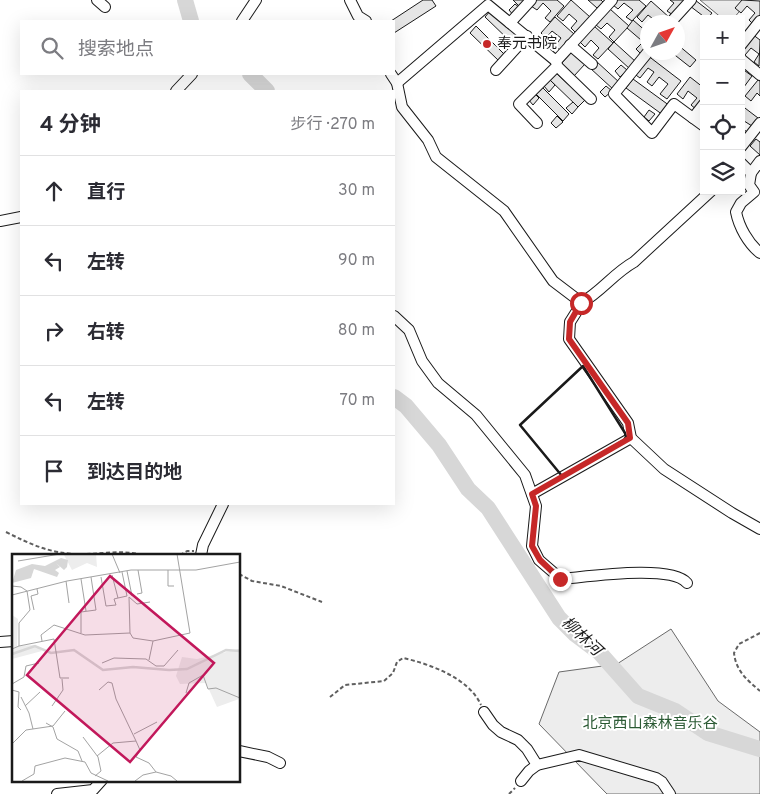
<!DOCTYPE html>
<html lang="zh">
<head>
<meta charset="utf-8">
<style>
	:root { --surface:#fff; --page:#f2f2f3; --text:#2b2b33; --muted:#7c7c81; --line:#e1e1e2 }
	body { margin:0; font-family:Overpass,"Noto Sans SC",sans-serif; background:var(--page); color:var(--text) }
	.controls { position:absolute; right:15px; top:15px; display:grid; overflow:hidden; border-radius:0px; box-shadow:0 5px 20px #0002 }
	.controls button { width:45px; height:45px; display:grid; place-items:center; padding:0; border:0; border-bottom:1px solid var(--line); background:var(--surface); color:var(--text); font:25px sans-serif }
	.compass { position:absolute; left:640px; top:15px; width:45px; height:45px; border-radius:50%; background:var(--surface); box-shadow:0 5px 20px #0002; rotate:50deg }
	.stop { position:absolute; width:15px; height:15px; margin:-11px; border:4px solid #c62828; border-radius:50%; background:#fff }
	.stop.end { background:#c62828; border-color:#fff; box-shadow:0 1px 5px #0008 }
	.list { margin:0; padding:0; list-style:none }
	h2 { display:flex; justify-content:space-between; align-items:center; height:65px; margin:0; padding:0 20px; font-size:21px }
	h2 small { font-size:16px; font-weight:400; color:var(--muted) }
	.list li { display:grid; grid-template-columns:32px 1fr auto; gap:15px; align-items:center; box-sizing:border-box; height:70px; padding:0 20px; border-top:1px solid var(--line) }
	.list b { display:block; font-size:19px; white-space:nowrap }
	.list em { font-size:16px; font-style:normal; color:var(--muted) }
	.icon { flex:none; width:28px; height:28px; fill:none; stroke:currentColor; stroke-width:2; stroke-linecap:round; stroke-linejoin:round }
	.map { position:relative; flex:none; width:760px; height:794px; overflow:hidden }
	.search { position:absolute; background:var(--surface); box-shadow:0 5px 20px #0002; left:20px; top:20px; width:375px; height:55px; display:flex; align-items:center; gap:12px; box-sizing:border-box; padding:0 18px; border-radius:0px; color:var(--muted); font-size:19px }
	.panel { position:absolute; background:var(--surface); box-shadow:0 5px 20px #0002; left:20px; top:90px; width:375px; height:415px; border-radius:0px }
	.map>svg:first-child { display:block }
	.built { fill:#ededed; stroke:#6a6a6a }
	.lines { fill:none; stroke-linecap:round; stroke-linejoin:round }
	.river { stroke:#d7d7d7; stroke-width:16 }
	.building { fill:#e6e6e6; stroke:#1a1a1a }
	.minor-casing { stroke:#1a1a1a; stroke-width:12 }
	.path { stroke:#5f5f5f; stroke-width:2; stroke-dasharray:4 2.5; stroke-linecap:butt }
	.minor { stroke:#fff; stroke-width:10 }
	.wall { stroke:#1a1a1a; stroke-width:2.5 }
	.route { stroke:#c62828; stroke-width:6 }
	.poi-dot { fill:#c62828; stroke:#fff; stroke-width:2 }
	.labels { text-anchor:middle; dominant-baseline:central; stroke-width:4; stroke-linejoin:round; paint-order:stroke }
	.poi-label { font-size:15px; fill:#1a1a1a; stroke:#fff; text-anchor:start }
	.park-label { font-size:15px; fill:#2b5a34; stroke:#fff }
	.water-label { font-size:16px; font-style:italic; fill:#1a1a1a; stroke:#fff }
	.inset-river { fill:none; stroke:#d7d7d7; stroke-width:2.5 }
	.inset-road { fill:none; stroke:#a3a3a3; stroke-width:1 }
	.view { fill:#c2185b; fill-opacity:0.15; stroke:#c2185b; stroke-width:2.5 }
	.inset-edge { fill:none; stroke:#1a1a1a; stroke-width:2.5 }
</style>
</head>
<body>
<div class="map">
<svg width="760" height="794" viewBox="0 0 760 794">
	<rect width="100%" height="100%" fill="#fff"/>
	<!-- built -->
	<g class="built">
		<polygon points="700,0 749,0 733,19 723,19"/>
		<polygon points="671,629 718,701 760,732 760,794 607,794 539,724 559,672 617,664"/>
	</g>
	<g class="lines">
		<!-- river -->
		<g class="river">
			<polyline points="185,0 191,21"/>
			<polyline points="250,74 267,91"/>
			<polyline points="394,397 406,406 439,445 468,489 488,508 559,618 575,634 599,652 638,696 675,711 708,733 760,749"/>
		</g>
	</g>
	<!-- building -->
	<g class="building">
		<polygon points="423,0 432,0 436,6 394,33 394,21 391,21"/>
		<polygon points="513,0 527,0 520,7"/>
		<polygon points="536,0 557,0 564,6 550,22 545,18 551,11 543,3 537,10 531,6"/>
		<polygon points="571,0 590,17 576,33 571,28 577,21 569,14 563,21 557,16"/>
		<polygon points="588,0 601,0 603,2 597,8"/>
		<polygon points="617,0 639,0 646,6 632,21 626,17 633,10 624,3 618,9 613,5"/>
		<polygon points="670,0 686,0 673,15 667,11 674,3"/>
		<polygon points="695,0 712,13 707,19 690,6"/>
		<polygon points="742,0 760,1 760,18 754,25 749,20 755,13 747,6 741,13 735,8"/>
		<polygon points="651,1 670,18 666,22 657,22 648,15 642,22 637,17"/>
		<polygon points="515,4 521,9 514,16 509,10"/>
		<polygon points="610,9 629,26 614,42 609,37 615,30 607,23 601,29 596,25"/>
		<polygon points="491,10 520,38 514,45 485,17"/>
		<polygon points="555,17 574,34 560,50 555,46 561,38 552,31 546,38 541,33"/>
		<polygon points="633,20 648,33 648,46 627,28"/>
		<polygon points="476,26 505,55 499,61 470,33"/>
		<polygon points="594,26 613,43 598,59 593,55 599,48 591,40 585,47 580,42"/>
		<polygon points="752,34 760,40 759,66 754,62 759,54 751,48 745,55 741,52 741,48"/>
		<polygon points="614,42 636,62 630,69 608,49"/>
		<polygon points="643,42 648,48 641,54 636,49"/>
		<polygon points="678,45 696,60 690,67 671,52 678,52"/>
		<polygon points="572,52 585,64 574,76 561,64"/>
		<polygon points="647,55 681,81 667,99 660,94 668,84 659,77 652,86 647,82 654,72 648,68 640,78 633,73"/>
		<polygon points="596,61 620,83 614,90 590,68"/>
		<polygon points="621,65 627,70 620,77 615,71"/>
		<polygon points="741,68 752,76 741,91"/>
		<polygon points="555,72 585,100 578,107 549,79"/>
		<polygon points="690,77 704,88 704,101 697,110 691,105 697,98 688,91 683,99 677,94"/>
		<polygon points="633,79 670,106 663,115 626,88"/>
		<polygon points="550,80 555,85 549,92 544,86"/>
		<polygon points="758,80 760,81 760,96 757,93 751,101 745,96"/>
		<polygon points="540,85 569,114 563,121 534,92"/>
		<polygon points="606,86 612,91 605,97 600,92"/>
		<polygon points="534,93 539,98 533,105 528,99"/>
		<polygon points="573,102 578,107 572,114 566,108"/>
		<polygon points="741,105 758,118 752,126 741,119"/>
		<polygon points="649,110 655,114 649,121 644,117"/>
		<polygon points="557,116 563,122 556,128 551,123"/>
		<polygon points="741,128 749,133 741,141"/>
		<polygon points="756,139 760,142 760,155 750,146"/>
	</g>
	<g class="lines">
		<defs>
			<g id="minor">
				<polyline points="97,0 105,7"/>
				<polyline points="350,0 358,16 366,21"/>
				<polyline points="242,21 256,0"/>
				<polyline points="671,22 691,0"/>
				<polyline points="510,23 531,0"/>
				<polyline points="570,45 592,64"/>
				<polyline points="741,45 760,21"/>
				<polyline points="648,52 614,94 652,133 674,104 693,118"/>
				<polyline points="741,59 760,75"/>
				<polyline points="557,66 591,99"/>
				<polyline points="496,70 527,36"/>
				<polyline points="391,74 397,83 402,107 428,140 436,157 504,211 553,281 582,303 570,322 569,339 628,423 631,438 664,469 732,513 760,529"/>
				<polyline points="397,83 488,5 556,61 612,0"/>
				<polyline points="176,91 192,74"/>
				<polyline points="704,104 693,118 704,126"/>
				<polyline points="537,123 519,104 557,66 556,61"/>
				<polyline points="741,147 760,123"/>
				<path d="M741 163 751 173 749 185 754 192 741 203 736 212C739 227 748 243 760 253"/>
				<polyline points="751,173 760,161"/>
				<polyline points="0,221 21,217"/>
				<path d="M581 303C601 292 614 273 634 262L711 191"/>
				<path d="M394 316 409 330 422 361 438 383 476 415 525 475 536 506 532 546 539 560 561 579C586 577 671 564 687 583"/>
				<polyline points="532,494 631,438"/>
				<polyline points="201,555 203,545 223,504"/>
				<polyline points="0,642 14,641"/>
				<polyline points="484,712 493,725 501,732 518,740 527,749 537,765"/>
				<polyline points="239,751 268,757 280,763"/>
				<polyline points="521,781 529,771 537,765 579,755 656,778 662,782 670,794"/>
				<polyline points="57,794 93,790 102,780"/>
			</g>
		</defs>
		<!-- minor casing -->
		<use href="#minor" class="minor-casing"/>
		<!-- path -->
		<g class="path">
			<path d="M6 532C30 544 49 553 76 554 96 555 123 549 142 555"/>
			<polyline points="180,555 187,551 194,551"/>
			<polyline points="239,574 252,581 281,586 322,602"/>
			<path d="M760 633 739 644 734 653C736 671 747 680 760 691"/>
			<path d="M330 697 345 685 384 681 393 673 397 662 403 658C430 664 469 678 481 705"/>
			<polyline points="509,794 515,788"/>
		</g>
		<!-- minor -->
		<use href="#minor" class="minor"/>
		<!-- wall -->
		<polygon class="wall" points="583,366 625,433 626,437 624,440 562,476 520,425"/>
	</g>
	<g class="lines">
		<!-- route -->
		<polyline class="route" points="560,579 540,560 532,546 536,506 532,494 630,438 628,423 569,339 570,322 581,303"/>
	</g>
	<!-- markers -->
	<circle class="poi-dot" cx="487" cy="44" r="5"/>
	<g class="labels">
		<!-- poi labels -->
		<g class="poi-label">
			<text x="497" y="44">奉元书院</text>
		</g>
		<!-- park labels -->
		<g class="park-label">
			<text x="650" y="724">北京西山森林音乐谷</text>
		</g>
		<!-- water labels -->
		<g class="water-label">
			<text transform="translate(581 637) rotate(43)">柳林河</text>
		</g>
	</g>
	<!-- overview -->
	<g transform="translate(12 554)">
		<rect width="228" height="228" fill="#fff"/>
		<path d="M84 0 85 13 75 9 60 16 52 1ZM0 61 6 65 5 92 23 91 30 97 0 105ZM227 95V145L205 153 194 129 168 130 164 122 170 103 185 105Z" fill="#ededed"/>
		<path d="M49 4 56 6 55 13 52 16 44 9 48 13 43 16 47 19 45 23 22 15 19 24 0 29 4 16 20 10 33 12Z" fill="#d7d7d7"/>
		<path class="inset-river" d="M0 100 23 92 39 99 62 96 91 116 121 113 157 116 175 115 214 96 228 97"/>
		<path class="inset-road" d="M100 0 108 19M6 7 48 0M156 16V32H162M115 17 120 42M100 21 106 44 115 42 110 18M89 23 94 52 104 51 102 45 106 44M69 25 74 57M54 27 57 49M0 32 9 33 15 37 18 56 7 69V92L0 95M125 40 130 39 126 16M0 41 55 27 119 16H184L228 8M22 56 19 42 26 40 25 35M69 79V58L84 56 79 23M118 79 117 43 125 50 138 48M30 87 29 81 42 71 73 81 118 79 121 84 141 87 178 79 165 0M7 92 42 85 48 124H57M137 106 141 87M90 109 102 104 134 105 144 112H152L166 96M0 130 12 123 14 112 27 109M0 136 7 138 6 153 9 156M87 136 96 128 100 129 104 145 124 187M174 139 177 129 191 121 196 135 204 134 228 144M9 143 17 159 21 175M13 152 28 138M40 152 51 136 50 125M34 169 41 173 45 185 66 197 70 207M122 180 145 168M71 183 86 203 89 217 83 222M0 190 14 176 41 172 53 157M85 202 101 189 124 187 128 196 124 203 137 209 144 218M10 227 22 220 23 212 53 204 73 208 79 219 96 227M123 227 131 221 144 218 159 222 165 227"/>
		<path class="view" d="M98 22 202 109 118 208 15 121Z"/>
		<rect width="228" height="228" class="inset-edge"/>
	</g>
</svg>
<div class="controls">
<button>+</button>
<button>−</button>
<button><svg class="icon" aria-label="locate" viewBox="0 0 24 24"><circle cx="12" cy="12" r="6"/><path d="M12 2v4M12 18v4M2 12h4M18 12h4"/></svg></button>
<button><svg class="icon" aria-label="layers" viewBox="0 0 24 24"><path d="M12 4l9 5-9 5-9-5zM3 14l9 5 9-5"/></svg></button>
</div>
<svg class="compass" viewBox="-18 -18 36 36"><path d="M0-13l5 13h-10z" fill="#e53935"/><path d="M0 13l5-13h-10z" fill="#7c7c81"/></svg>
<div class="stop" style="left:581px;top:303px"></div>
<div class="stop end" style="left:560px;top:579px"></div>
<div class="search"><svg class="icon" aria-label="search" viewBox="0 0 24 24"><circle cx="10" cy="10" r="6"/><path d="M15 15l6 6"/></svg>搜索地点</div>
<section class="panel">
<h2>4 分钟<small>步行 · 270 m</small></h2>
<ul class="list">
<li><svg class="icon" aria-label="ahead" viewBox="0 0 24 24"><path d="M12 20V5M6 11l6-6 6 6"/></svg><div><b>直行</b></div><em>30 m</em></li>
<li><svg class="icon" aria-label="left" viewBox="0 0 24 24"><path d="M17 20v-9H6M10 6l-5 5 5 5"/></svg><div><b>左转</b></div><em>90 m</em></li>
<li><svg class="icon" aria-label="right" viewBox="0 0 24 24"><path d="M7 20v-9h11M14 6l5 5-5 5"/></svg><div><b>右转</b></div><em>80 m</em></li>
<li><svg class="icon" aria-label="left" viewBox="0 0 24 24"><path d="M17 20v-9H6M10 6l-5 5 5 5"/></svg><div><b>左转</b></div><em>70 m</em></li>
<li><svg class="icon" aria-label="arrive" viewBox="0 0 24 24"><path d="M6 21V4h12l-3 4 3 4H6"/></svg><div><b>到达目的地</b></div></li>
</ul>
</section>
</div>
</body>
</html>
